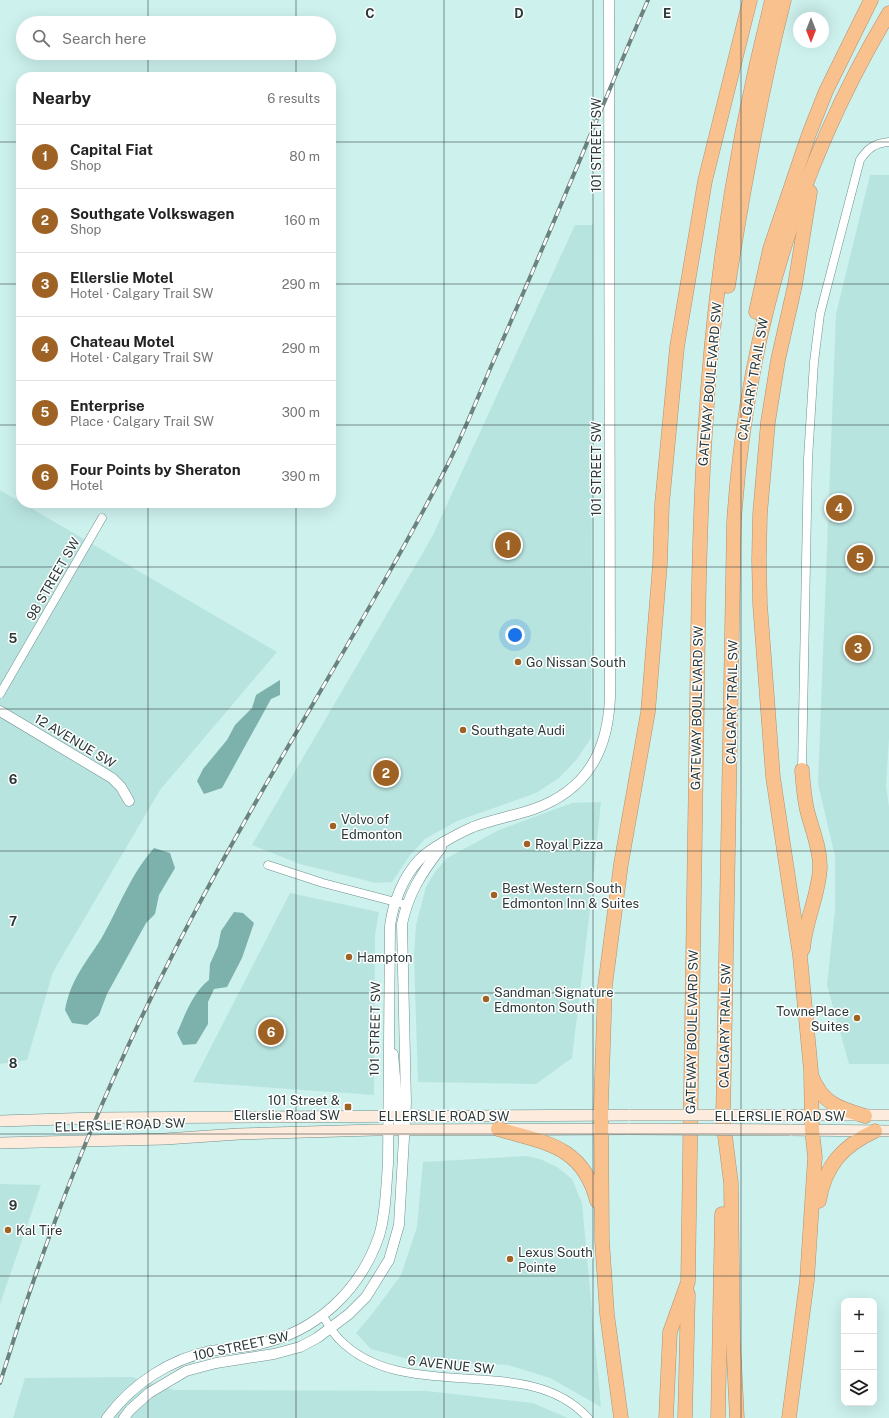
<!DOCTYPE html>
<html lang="en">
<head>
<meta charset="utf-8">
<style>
	:root { --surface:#fff; --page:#f6f6f6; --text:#222; --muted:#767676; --line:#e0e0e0; --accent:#9e6224 }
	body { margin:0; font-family:"Public Sans",sans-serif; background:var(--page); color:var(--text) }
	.controls { position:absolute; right:12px; bottom:12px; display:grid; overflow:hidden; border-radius:8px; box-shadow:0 4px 16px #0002 }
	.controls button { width:36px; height:36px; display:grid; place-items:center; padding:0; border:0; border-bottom:1px solid var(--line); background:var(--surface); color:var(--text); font:20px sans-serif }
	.compass { position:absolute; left:793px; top:12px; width:36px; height:36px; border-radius:50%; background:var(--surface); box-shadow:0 4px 16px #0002; rotate:180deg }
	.you { position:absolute; left:515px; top:635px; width:14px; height:14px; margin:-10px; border:3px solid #fff; border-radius:50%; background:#1a73e8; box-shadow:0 0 0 6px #1a73e833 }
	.badge { display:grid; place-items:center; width:26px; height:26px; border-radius:50%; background:var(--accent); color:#fff; font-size:13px; font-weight:700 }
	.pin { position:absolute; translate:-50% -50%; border:2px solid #fff; box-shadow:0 1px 4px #0006 }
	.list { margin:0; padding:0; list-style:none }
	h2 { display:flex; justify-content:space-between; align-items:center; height:52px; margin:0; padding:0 16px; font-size:17px }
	h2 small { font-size:13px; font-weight:400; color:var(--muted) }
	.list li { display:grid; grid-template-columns:26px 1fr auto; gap:12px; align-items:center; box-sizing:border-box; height:64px; padding:0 16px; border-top:1px solid var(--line) }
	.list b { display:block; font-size:15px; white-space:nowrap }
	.list p { margin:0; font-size:13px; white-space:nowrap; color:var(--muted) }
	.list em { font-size:13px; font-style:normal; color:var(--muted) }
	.icon { flex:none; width:22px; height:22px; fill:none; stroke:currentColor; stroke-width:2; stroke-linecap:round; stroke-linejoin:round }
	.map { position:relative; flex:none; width:889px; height:1418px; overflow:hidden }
	.search { position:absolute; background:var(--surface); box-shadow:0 4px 16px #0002; left:16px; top:16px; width:320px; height:44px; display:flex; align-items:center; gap:10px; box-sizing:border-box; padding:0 14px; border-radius:22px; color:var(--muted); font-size:15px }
	.panel { position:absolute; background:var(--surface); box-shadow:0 4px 16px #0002; left:16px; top:72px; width:320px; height:436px; border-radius:16px }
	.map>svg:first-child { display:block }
	.built { fill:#b8e4e0 }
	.water { fill:#7cb1ac }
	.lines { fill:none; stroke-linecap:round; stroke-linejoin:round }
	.minor-casing { stroke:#6f908d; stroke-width:9 }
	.tertiary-casing { stroke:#6f908d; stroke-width:11 }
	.secondary-casing { stroke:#6f908d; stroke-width:12 }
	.motorway-casing { stroke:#b19170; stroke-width:15 }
	.minor { stroke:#fff; stroke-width:8 }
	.tertiary { stroke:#fff; stroke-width:10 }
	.secondary { stroke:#fdecdd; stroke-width:11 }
	.motorway { stroke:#f9c18e; stroke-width:14 }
	.rail-casing { stroke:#6b827f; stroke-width:4 }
	.rail { stroke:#fff; stroke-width:2.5; stroke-dasharray:8; stroke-linecap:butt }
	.secondary-bridge-casing { stroke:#6f908d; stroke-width:12; stroke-linecap:butt }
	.secondary-bridge { stroke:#fdecdd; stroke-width:11 }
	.grid { fill:none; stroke:#2b3938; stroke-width:1; stroke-opacity:0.55 }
	.poi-dot { fill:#9e6224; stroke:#fff; stroke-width:1.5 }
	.labels { text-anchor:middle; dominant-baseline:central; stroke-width:3; stroke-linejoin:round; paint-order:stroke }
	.street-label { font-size:13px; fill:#2b3938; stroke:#fff }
	.poi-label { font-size:13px; fill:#2b3938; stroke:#fff; text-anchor:start }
	.grid-label { font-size:13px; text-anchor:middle; font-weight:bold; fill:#2b3938; stroke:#fff; stroke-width:3; stroke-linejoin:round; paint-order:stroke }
</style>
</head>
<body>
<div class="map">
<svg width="889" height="1418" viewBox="0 0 889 1418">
	<rect width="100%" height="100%" fill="#cdf1ed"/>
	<!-- built -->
	<g class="built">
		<polygon points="870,175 889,175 889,738 886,786 889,807 889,1064 849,1064 827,985 835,910 835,856 818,784 836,314"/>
		<polygon points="575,225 593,225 591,738 577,759 559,778 536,793 457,821 425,839 410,855 392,882 376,883 300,864 252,845 432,537"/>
		<polygon points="0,490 277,652 160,790 53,972 27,1060 0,1064"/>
		<polygon points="601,802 589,918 572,1058 536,1084 418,1082 414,955 416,925 426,887 435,872 447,858 499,830 572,803"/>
		<polygon points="290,893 379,912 375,935 374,1095 193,1082"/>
		<polygon points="527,1156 540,1159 557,1167 572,1179 582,1203 601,1407 550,1378 508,1365 419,1362 371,1349 356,1333 376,1309 401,1275 417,1227 423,1162"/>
		<polygon points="0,1184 41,1185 0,1304"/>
		<polygon points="132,1377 174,1390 427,1391 533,1403 568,1418 13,1418 25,1378"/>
	</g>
	<!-- water -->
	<g class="water">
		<polygon points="280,680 280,695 271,699 222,788 204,794 197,781 203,769 227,740 235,725 252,708 256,695"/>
		<path d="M154 848 170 853 175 868 159 895 155 914 146 923 107 994 99 1015 87 1025 72 1023 65 1010C71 979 85 964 101 939 119 908 130 875 154 848Z"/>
		<path d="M234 912 243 913 254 923 242 958 227 987 214 989 208 1002V1024L196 1044 183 1045 177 1033C185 1015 193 992 209 980L210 964 218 946 221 931Z"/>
	</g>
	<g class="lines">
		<defs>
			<g id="minor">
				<polyline points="0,694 102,518"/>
				<path d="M802 770 808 459 814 362 820 314 860 160C868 148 875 143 889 142"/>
				<polyline points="268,865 323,883 407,905"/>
				<path d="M323 1316C328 1324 332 1332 339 1339 404 1407 528 1350 588 1418"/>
			</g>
			<g id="tertiary">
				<polyline points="0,711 112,778 121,787 129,801"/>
				<polyline points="393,1054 399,1124"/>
				<path d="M107 1418C132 1384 170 1359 211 1351 227 1348 244 1348 259 1344 316 1332 360 1291 379 1236 386 1213 386 1187 388 1164L390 926C393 903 403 877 419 860 429 849 459 833 473 827 493 819 514 816 534 809 587 790 608 751 610 697L609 0"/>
				<path d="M124 1418 130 1410 149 1393 186 1371 216 1363 274 1354 300 1347 317 1338 349 1314 366 1297 389 1260 399 1225 406 1103 402 924C408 894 422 872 441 848"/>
			</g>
			<g id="secondary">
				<polyline points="789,1115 889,1115"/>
				<polyline points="0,1121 95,1118 630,1115"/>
				<polyline points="790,1130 889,1131"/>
				<polyline points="0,1143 165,1139 239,1134 375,1130 629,1129"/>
			</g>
			<g id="motorway">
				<path d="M728 286C743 190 760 94 784 0"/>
				<polyline points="756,312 770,249 809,134 826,91 871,0"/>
				<path d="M802 770C803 783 804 797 807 810 812 830 820 847 820 867 819 895 805 921 803 949"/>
				<path d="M812 1077C823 1104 839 1108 865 1116"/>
				<path d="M498 1129C546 1143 583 1146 597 1201"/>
				<path d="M819 1201C825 1166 842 1146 875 1131"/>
				<polyline points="621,1418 607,1314 602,1240 601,1106 605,986 621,864 648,712 660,564 662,504 677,347 705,181 750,0"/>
				<path d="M666 1418 670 1332 688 1282C691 1110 694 937 696 764 698 654 698 544 705 434 713 288 736 142 772 0"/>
				<polyline points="685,1418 688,1294"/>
				<polyline points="718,1418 722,1214"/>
				<path d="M737 1418 733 1340 731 1183 723 1120 734 522C746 339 795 170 889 13"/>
				<polyline points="789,1418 807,1280 815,1157 812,1130 811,1071 800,956 773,777 760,604 759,560 760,514 768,422 778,360 795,285 810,192"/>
			</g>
		</defs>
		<!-- minor casing -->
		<use href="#minor" class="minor-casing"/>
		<!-- tertiary casing -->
		<use href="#tertiary" class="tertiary-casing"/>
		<!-- secondary casing -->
		<use href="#secondary" class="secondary-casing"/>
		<!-- motorway casing -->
		<use href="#motorway" class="motorway-casing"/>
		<!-- minor -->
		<use href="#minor" class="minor"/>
		<!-- tertiary -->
		<use href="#tertiary" class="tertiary"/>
		<!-- secondary -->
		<use href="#secondary" class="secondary"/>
		<!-- motorway -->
		<use href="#motorway" class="motorway"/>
		<defs>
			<path id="rail" d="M0 1383C46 1233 104 1087 176 948 260 784 362 630 447 466 466 429 480 391 497 353 549 236 597 117 648 0"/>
		</defs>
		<!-- rail casing -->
		<use href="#rail" class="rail-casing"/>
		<!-- rail -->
		<use href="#rail" class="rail"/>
		<defs>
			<g id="secondary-bridge">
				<polyline points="630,1115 789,1115"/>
				<polyline points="629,1129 790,1130"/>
			</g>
		</defs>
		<!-- secondary-bridge casing -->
		<use href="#secondary-bridge" class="secondary-bridge-casing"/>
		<!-- secondary-bridge -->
		<use href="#secondary-bridge" class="secondary-bridge"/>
	</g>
	<!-- grid -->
	<path class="grid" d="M148 0V23M296 0V23M444 0V1418M593 0V1418M741 0V1418M148 53V77M296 53V77M0 142H21M331 142H889M0 284H21M331 284H889M0 425H21M331 425H889M148 503V1418M296 503V1418M0 567H889M0 709H889M0 851H889M0 993H889M0 1134H889M0 1276H889"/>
	<!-- markers -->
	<g class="poi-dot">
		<circle cx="518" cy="662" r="4"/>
		<circle cx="463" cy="730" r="4"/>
		<circle cx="333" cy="826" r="4"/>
		<circle cx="527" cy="844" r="4"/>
		<circle cx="494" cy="895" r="4"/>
		<circle cx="349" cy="957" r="4"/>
		<circle cx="486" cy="999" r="4"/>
		<circle cx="857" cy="1018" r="4"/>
		<rect x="344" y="1103" width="8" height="8" rx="2"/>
		<circle cx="8" cy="1230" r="4"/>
		<circle cx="510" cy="1259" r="4"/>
	</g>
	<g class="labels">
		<!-- street labels -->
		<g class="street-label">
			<text transform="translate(596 145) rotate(-90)">101 STREET SW</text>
			<text transform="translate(753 379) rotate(-80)">CALGARY TRAIL SW</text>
			<text transform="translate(710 384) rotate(-85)">GATEWAY BOULEVARD SW</text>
			<text transform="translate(596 469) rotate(-90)">101 STREET SW</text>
			<text transform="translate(53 579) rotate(-60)">98 STREET SW</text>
			<text transform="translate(732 702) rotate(-89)">CALGARY TRAIL SW</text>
			<text transform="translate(697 708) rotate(-89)">GATEWAY BOULEVARD SW</text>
			<text transform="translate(75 741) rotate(31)">12 AVENUE SW</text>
			<text transform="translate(725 1026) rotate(-89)">CALGARY TRAIL SW</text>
			<text transform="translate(375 1029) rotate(-89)">101 STREET SW</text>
			<text transform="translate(692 1032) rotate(-89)">GATEWAY BOULEVARD SW</text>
			<text x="444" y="1116">ELLERSLIE ROAD SW</text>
			<text x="780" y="1116">ELLERSLIE ROAD SW</text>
			<text transform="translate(120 1125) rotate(-2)">ELLERSLIE ROAD SW</text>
			<text transform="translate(241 1346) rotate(-12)">100 STREET SW</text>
			<text transform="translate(451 1365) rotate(6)">6 AVENUE SW</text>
		</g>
		<!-- poi labels -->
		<g class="poi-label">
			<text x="526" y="662">Go Nissan South</text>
			<text x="471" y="730">Southgate Audi</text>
			<text x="341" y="819">Volvo of<tspan x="341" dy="15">Edmonton</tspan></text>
			<text x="535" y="844">Royal Pizza</text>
			<text x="502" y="888">Best Western South<tspan x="502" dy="15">Edmonton Inn &amp; Suites</tspan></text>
			<text x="357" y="957">Hampton</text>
			<text x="494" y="992">Sandman Signature<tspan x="494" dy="15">Edmonton South</tspan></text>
			<text x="849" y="1011" text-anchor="end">TownePlace<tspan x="849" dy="15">Suites</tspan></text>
			<text x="340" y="1100" text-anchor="end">101 Street &amp;<tspan x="340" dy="15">Ellerslie Road SW</tspan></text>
			<text x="16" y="1230">Kal Tire</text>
			<text x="518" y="1252">Lexus South<tspan x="518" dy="15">Pointe</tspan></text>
		</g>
	</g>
	<g class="grid-label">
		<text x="370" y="18">C</text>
		<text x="519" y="18">D</text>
		<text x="667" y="18">E</text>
		<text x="13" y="643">5</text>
		<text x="13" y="784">6</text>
		<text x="13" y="926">7</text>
		<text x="13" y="1068">8</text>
		<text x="13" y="1210">9</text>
	</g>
</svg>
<div class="controls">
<button>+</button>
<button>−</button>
<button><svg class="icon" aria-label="layers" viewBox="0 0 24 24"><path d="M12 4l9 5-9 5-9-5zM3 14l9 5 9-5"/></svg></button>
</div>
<svg class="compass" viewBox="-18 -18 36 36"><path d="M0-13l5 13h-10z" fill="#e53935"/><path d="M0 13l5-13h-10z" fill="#767676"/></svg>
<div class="you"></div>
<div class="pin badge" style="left:508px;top:545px">1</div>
<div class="pin badge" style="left:386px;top:773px">2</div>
<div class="pin badge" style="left:858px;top:648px">3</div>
<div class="pin badge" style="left:839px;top:508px">4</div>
<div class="pin badge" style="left:860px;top:558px">5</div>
<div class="pin badge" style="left:271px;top:1032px">6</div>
<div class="search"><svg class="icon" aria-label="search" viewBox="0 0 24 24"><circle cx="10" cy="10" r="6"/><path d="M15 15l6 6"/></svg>Search here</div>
<section class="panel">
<h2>Nearby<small>6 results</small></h2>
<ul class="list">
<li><span class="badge">1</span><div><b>Capital Fiat</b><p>Shop</p></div><em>80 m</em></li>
<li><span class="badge">2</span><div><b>Southgate Volkswagen</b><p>Shop</p></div><em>160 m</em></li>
<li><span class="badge">3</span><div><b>Ellerslie Motel</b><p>Hotel · Calgary Trail SW</p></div><em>290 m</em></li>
<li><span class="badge">4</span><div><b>Chateau Motel</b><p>Hotel · Calgary Trail SW</p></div><em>290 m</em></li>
<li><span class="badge">5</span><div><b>Enterprise</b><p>Place · Calgary Trail SW</p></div><em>300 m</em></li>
<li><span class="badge">6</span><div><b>Four Points by Sheraton</b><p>Hotel</p></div><em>390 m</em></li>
</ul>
</section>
</div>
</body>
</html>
